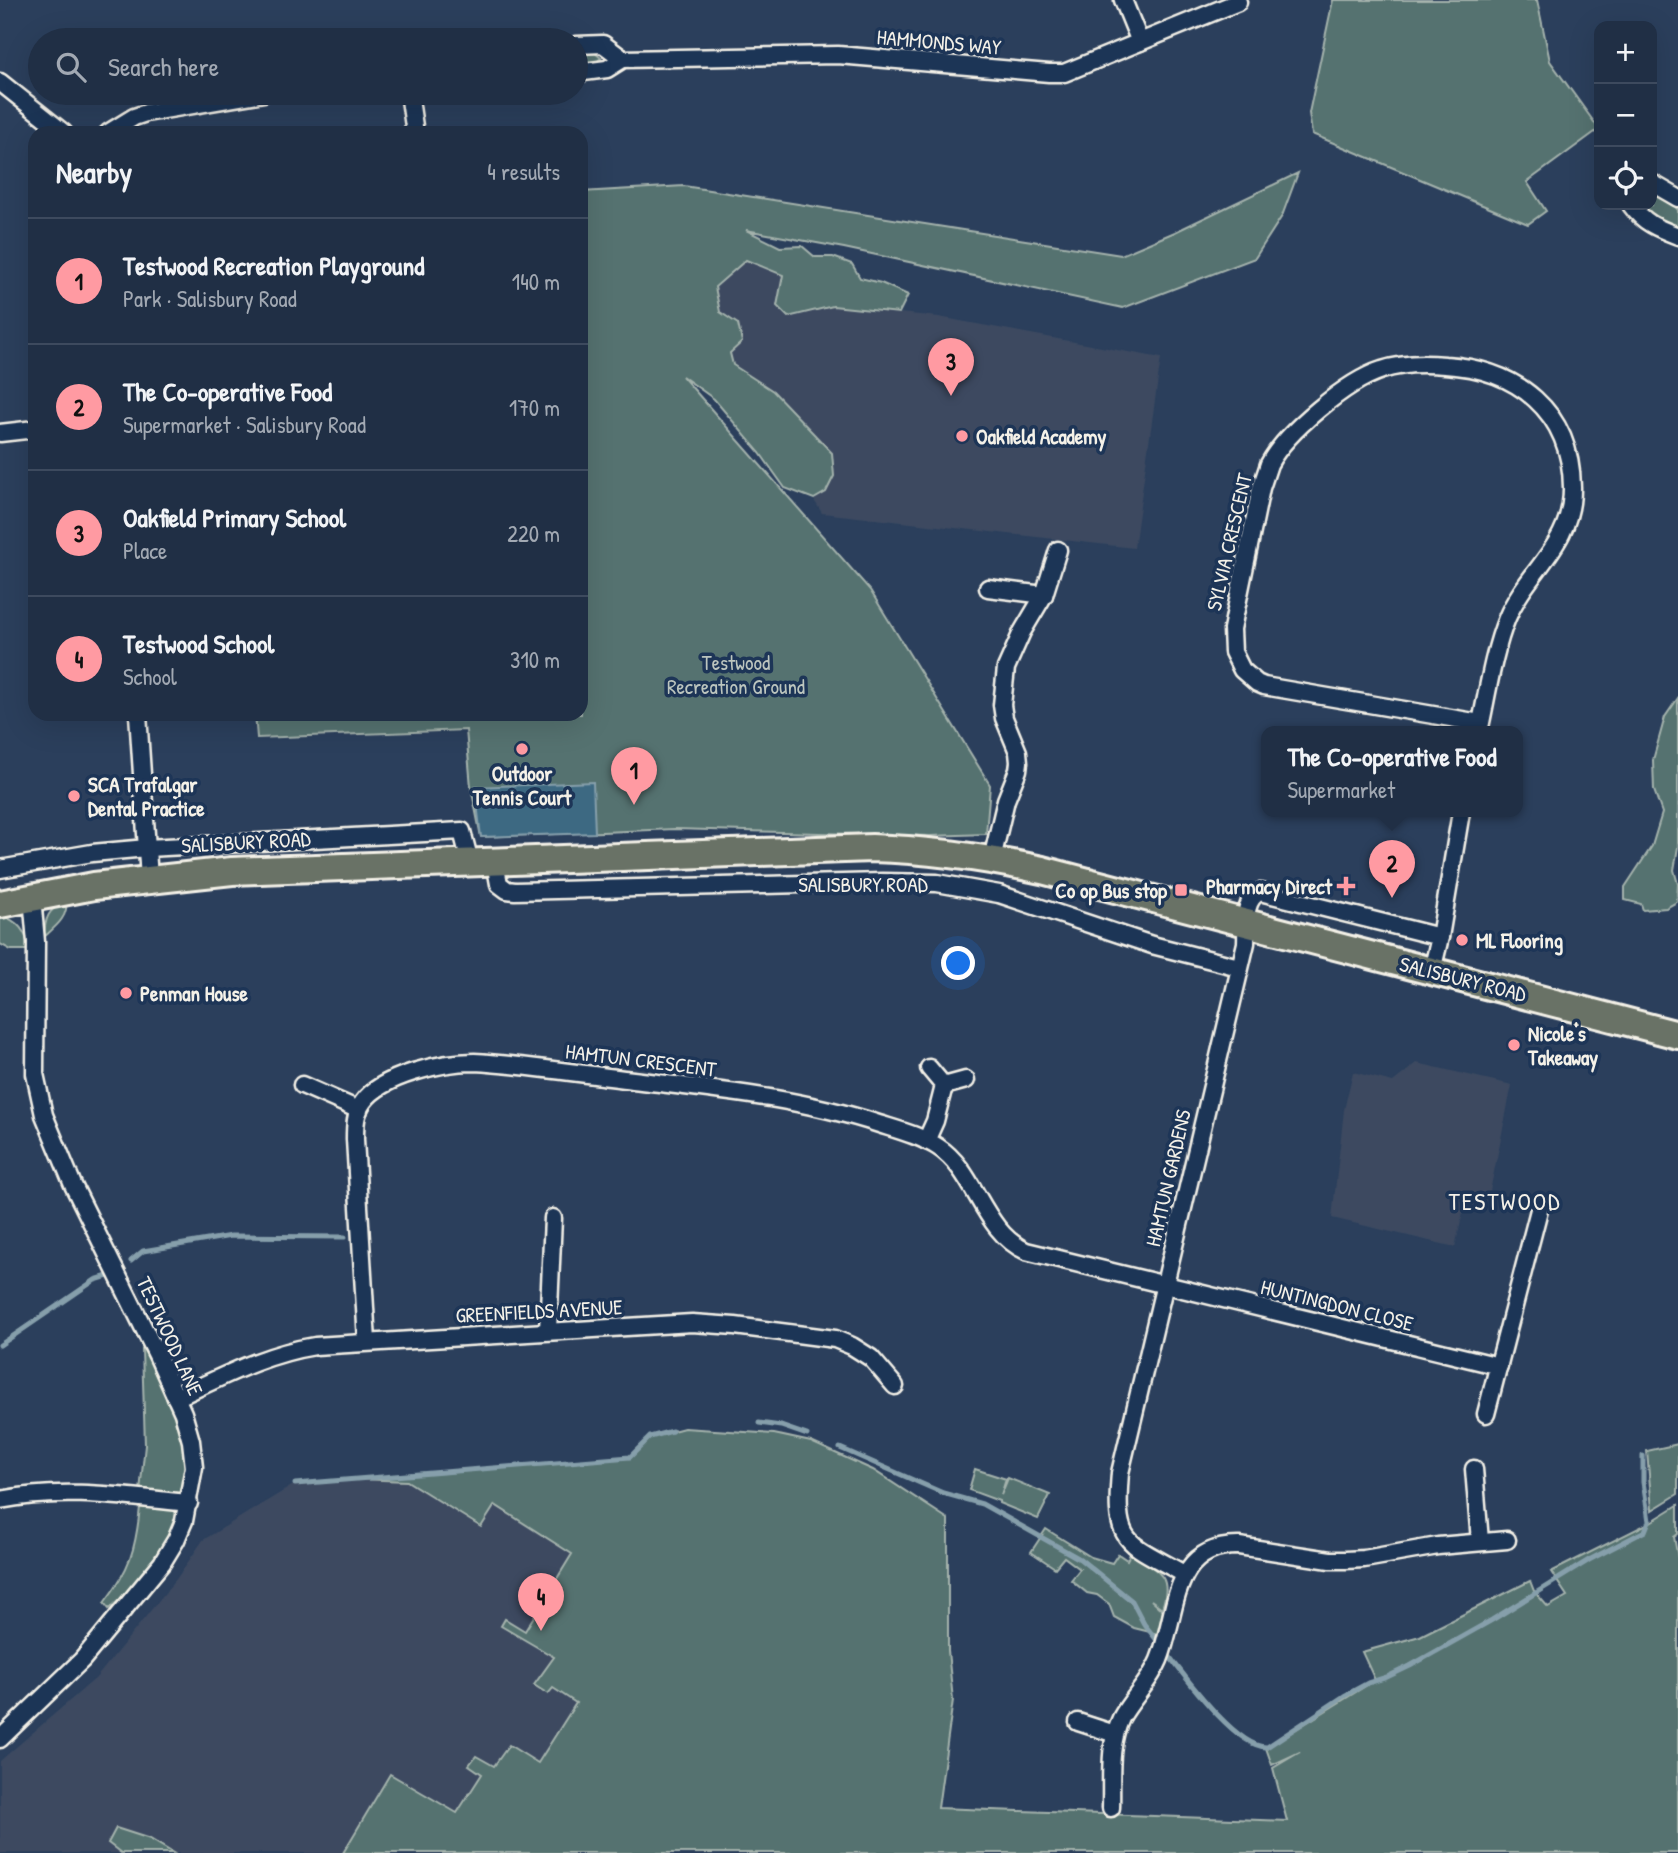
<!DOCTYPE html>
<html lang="en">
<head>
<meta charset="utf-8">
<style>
	:root { --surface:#202f45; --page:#28374c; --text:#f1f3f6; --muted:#a2a9b3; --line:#3d4a5e; --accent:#ff9aa2 }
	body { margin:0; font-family:"Patrick Hand",sans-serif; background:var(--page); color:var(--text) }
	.controls { position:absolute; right:21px; top:21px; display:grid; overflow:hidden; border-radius:14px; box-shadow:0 7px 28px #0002 }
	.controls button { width:63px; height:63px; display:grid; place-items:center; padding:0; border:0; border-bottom:2px solid var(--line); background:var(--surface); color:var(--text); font:35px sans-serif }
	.you { position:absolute; left:959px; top:964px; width:24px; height:24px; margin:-18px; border:5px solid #fff; border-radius:50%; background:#1a73e8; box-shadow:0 0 0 10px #1a73e833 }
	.badge { display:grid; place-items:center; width:46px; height:46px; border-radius:50%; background:var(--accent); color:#111; font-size:23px; font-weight:700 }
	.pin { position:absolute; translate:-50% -58px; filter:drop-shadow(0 2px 4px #0008) }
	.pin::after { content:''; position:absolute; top:37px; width:24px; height:21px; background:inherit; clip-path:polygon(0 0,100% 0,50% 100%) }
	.popup { position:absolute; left:1261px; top:726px; width:262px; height:91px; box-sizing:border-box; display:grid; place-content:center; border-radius:14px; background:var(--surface); filter:drop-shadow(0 2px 5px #0005); font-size:23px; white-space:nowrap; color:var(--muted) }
	.popup b { font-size:26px; color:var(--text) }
	.popup::after { content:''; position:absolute; left:50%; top:100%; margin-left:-14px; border:14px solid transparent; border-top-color:var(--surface) }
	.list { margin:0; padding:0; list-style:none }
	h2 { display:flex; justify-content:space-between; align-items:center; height:91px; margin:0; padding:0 28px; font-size:30px }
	h2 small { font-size:23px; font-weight:400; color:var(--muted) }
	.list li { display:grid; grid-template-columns:46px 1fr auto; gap:21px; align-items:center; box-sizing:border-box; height:126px; padding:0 28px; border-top:2px solid var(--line) }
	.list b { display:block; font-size:26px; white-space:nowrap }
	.list p { margin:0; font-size:23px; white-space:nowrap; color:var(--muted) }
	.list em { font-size:23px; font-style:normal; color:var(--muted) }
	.icon { flex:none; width:38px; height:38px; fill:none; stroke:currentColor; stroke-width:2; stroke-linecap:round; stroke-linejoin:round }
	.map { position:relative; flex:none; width:1678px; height:1853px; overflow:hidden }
	.search { position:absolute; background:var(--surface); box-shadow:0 7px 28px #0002; left:28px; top:28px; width:560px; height:77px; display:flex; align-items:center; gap:18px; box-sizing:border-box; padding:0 24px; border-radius:38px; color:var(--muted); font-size:26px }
	.panel { position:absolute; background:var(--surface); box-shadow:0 7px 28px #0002; left:28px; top:126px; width:560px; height:595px; border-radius:21px }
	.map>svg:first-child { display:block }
	.built { fill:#3c4a61 }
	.green { fill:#547270; stroke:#a4b2ac; stroke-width:2 }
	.water { fill:#3d6982; stroke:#869fab; stroke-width:2 }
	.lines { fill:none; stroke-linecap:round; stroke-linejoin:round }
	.stream { stroke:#869fab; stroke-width:5 }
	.minor-casing { stroke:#f4f1e8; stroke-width:21 }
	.primary-casing { stroke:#f4f1e8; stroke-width:32 }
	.minor { stroke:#1d3557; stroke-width:16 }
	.primary { stroke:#697266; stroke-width:26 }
	.poi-dot { fill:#ff9aa2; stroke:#1d3557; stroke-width:2.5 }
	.labels { text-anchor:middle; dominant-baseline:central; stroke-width:7; stroke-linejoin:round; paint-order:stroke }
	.street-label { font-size:21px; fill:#f4f1e8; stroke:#1d3557 }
	.poi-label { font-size:21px; font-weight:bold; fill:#f4f1e8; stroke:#1d3557; text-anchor:start }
	.park-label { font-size:21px; fill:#bcc5be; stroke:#1d3557 }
	.quarter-label { font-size:24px; letter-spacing:2px; fill:#f4f1e8; stroke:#1d3557 }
</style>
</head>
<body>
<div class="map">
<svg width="1678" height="1853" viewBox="0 0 1678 1853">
	<rect width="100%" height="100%" fill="#2b3f5c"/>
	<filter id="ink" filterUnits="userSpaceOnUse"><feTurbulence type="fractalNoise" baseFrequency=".0143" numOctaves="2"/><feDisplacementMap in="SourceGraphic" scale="14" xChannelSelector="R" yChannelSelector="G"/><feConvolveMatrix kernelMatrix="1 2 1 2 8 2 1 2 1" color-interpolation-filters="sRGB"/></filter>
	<g filter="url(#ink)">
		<!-- built -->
		<g class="built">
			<polygon points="746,260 783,275 777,306 788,317 833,306 939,317 1161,358 1134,548 822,513 735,374 715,287"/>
			<polygon points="1417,1063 1512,1085 1489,1196 1467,1196 1455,1247 1332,1218 1344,1110 1353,1072 1393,1082"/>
			<polygon points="685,1428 783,1434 811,1442 873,1470 948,1519 930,1853 0,1853 0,1761 96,1678 177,1578 203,1540 295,1484 630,1457 650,1437"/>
		</g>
		<!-- green -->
		<g class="green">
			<polygon points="1333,0 1537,0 1550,61 1599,129 1527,182 1546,211 1528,224 1312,134 1309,113"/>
			<polygon points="576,52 594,52 601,58 594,64 576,64"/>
			<polygon points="1298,173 1282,216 1255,258 1123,308 844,248 746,230 780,247 802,246 815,257 833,257 852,264 860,278 881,283 908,295 899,313 833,306 788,317 777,306 783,275 746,260 715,287 720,312 738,324 742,342 730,353 733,365 773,391 832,453 834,476 826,492 814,499 785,488 760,453 714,399 682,376 870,590 990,785 986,834 930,836 675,829 481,837 471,787 466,730 257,738 255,714 581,714 581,192 684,186 1121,255 1175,232"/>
			<polygon points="1652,191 1667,198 1678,210 1678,230 1653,219 1639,205 1652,205"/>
			<polygon points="1678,698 1678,847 1674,870 1678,884 1677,902 1666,908 1643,910 1641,904 1625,900 1625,887 1652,846 1662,813 1654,790 1653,760 1665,717"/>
			<path d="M66 901C69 917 55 927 44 937 45 918 48 909 66 901Z"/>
			<path d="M0 915C17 920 28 932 28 950H11L0 944Z"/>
			<path d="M144 1348C164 1385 193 1434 185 1478 184 1483 184 1490 179 1493 170 1498 150 1492 140 1491L145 1445 142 1349Z"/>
			<polygon points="684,1428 774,1434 811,1442 873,1470 948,1519 948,1651 953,1700 938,1808 1287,1821 1273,1768 1300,1752 1272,1765 1266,1748 1375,1680 1362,1652 1420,1636 1530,1581 1534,1591 1548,1607 1567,1596 1551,1572 1649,1523 1678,1505 1678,1534 1674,1537 1678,1558 1678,1853 343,1853 390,1774 457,1813 482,1774 469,1765 476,1756 494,1766 509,1745 538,1763 576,1703 553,1688 548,1694 534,1685 554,1657 501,1626 505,1619 525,1631 572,1554 495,1505 481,1527 407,1481 358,1479 630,1457 650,1437"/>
			<polygon points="1678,1444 1678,1494 1652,1510 1647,1451"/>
			<polygon points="975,1469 1006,1479 1001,1495 1008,1478 1050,1495 1038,1519 999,1503 999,1501 969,1490"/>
			<path d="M140 1507 174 1510 177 1516C165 1550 136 1586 109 1609L104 1603C130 1569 136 1549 140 1507Z"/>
			<path d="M1046 1529 1091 1557 1112 1563 1118 1554 1127 1560 1130 1554C1156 1570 1174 1574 1162 1608L1151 1600 1163 1611 1158 1634 1134 1628 1114 1617 1109 1604 1097 1595 1087 1593 1071 1580 1080 1569 1064 1557 1055 1568 1031 1552Z"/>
			<polygon points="116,1828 150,1839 173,1853 121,1853 108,1843"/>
		</g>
		<!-- water -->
		<polygon class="water" points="593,782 595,833 481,837 475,787"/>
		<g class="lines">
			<!-- stream -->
			<g class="stream">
				<polyline points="131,1261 143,1251 231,1236 345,1237"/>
				<polyline points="0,1345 95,1280 108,1276"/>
				<polyline points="759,1423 781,1426 807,1435"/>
				<polyline points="840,1448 943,1493 982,1504 1080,1559 1132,1601 1144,1624 1160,1644"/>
				<polyline points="295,1484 630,1457 650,1437 672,1431"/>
				<path d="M1166 1652C1184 1675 1236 1748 1267 1747L1344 1696 1368 1683 1387 1677 1410 1666 1492 1620 1589 1560 1645 1531 1649 1521 1643 1482V1456"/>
			</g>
			<defs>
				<g id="minor">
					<polyline points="1123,0 1140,42"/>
					<polyline points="576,45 603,44 623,59"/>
					<polyline points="576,73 607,69 623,59 838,55 1049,73 1064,73 1238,2"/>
					<polyline points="0,82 64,133"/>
					<polyline points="409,93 415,133"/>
					<polyline points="108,133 134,117 146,113 264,93"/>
					<polyline points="1652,183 1678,198"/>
					<path d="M1631 205C1644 223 1657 228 1678 236"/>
					<polyline points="0,433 35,429"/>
					<polyline points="988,588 1044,595"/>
					<polyline points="138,714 149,879"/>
					<path d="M1479 732C1487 696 1493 652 1507 618 1527 570 1573 545 1572 487 1571 411 1517 369 1445 365 1424 363 1402 363 1382 370 1347 381 1286 432 1269 464L1261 488 1232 629 1233 652 1242 670 1257 683 1264 686 1480 723"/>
					<polyline points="992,859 1006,800 1018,770 1019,762 1018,752 1004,718 1002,705 1006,668 1022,632 1044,595 1058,550"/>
					<polyline points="495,862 499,884 507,890 515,891 882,882 937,883 999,894 1152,945 1239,967"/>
					<polyline points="0,869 92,853 147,848 462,831 470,862"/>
					<polyline points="1432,971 1440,937 1461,812"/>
					<polyline points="302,1085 359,1110"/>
					<polyline points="944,1086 966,1080"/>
					<polyline points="926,1141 935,1121 944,1086 929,1068"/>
					<polyline points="548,1331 553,1218"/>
					<path d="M367 1342 355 1139C355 1127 355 1113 363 1102 382 1075 443 1062 474 1062 527 1065 581 1074 633 1080 716 1090 799 1098 879 1124 898 1130 921 1136 938 1147 976 1171 982 1231 1026 1251L1499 1366"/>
					<path d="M176 1398C222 1377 264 1354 315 1346L692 1323 735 1326 835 1339 852 1346 871 1358 895 1386"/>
					<polyline points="1486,1414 1540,1206"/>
					<polyline points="1474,1469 1480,1541"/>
					<path d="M0 1500C63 1487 126 1497 189 1503"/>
					<path d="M1184 1574C1126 1541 1114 1546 1120 1473L1246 943C1247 925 1242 900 1260 892L1440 937"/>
					<polyline points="1078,1722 1115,1734"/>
					<polyline points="0,1739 82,1660 162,1563 176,1540 184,1521 194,1467 191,1441 183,1413 157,1355 73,1185 44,1115 35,1074 36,942 32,897"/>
					<path d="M1111 1808C1112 1779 1108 1745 1121 1718 1132 1698 1150 1682 1159 1660 1178 1614 1170 1545 1239 1546L1330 1560H1346L1364 1559 1438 1546 1507 1540"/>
				</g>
				<path id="primary" d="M0 904 94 886 232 871 872 848C932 850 983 857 1042 870L1678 1035"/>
			</defs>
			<!-- minor casing -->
			<use href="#minor" class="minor-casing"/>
			<!-- primary casing -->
			<use href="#primary" class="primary-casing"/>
			<!-- minor -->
			<use href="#minor" class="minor"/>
			<!-- primary -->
			<use href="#primary" class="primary"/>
		</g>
	</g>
	<!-- markers -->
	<g class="poi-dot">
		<circle cx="962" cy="436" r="7"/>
		<circle cx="522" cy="749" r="7"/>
		<circle cx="74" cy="796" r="7"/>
		<path d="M1342.5 875.5h7v7h7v7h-7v7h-7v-7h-7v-7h7z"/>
		<rect x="1174" y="883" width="14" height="14" rx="3.5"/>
		<circle cx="1462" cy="940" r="7"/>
		<circle cx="126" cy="993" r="7"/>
		<circle cx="1514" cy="1045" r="7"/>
	</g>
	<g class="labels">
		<!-- street labels -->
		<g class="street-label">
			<text transform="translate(939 42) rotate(5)">HAMMONDS WAY</text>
			<text transform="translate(1229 542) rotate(-77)">SYLVIA CRESCENT</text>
			<text transform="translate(246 842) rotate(-3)">SALISBURY ROAD</text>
			<text x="863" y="884">SALISBURY ROAD</text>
			<text transform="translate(1463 979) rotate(14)">SALISBURY ROAD</text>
			<text transform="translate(641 1060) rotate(7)">HAMTUN CRESCENT</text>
			<text transform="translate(1168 1178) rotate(-77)">HAMTUN GARDENS</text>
			<text transform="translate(1337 1305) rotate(14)">HUNTINGDON CLOSE</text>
			<text transform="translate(539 1311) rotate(-3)">GREENFIELDS AVENUE</text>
			<text transform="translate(170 1336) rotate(65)">TESTWOOD LANE</text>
		</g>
		<!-- poi labels -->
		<g class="poi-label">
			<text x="976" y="436">Oakfield Academy</text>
			<text x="522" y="773" text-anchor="middle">Outdoor<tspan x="522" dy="24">Tennis Court</tspan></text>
			<text x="88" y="784">SCA Trafalgar<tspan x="88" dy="24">Dental Practice</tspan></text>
			<text x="1332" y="886" text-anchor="end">Pharmacy Direct</text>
			<text x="1167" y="890" text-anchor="end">Co op Bus stop</text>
			<text x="1476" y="940">ML Flooring</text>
			<text x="140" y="993">Penman House</text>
			<text x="1528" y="1033">Nicole's<tspan x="1528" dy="24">Takeaway</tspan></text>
		</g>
		<!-- park labels -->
		<g class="park-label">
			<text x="736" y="662">Testwood<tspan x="736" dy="24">Recreation Ground</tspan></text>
		</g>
		<!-- quarter labels -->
		<g class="quarter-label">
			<text x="1505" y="1201">TESTWOOD</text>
		</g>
	</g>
</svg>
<div class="controls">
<button>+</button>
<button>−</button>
<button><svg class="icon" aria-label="locate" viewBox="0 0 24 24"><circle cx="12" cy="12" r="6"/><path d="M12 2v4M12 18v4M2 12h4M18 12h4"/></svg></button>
</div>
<div class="you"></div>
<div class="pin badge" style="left:634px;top:805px">1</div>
<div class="pin badge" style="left:1392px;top:898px">2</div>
<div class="popup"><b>The Co-operative Food</b>Supermarket</div>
<div class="pin badge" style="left:951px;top:396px">3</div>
<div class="pin badge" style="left:541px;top:1631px">4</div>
<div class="search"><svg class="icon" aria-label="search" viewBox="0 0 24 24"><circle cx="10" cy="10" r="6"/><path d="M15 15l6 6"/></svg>Search here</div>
<section class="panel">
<h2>Nearby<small>4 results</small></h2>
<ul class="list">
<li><span class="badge">1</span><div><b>Testwood Recreation Playground</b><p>Park · Salisbury Road</p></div><em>140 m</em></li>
<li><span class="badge">2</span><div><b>The Co-operative Food</b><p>Supermarket · Salisbury Road</p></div><em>170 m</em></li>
<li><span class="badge">3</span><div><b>Oakfield Primary School</b><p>Place</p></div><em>220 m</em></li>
<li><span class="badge">4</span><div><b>Testwood School</b><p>School</p></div><em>310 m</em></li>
</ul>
</section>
</div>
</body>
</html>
